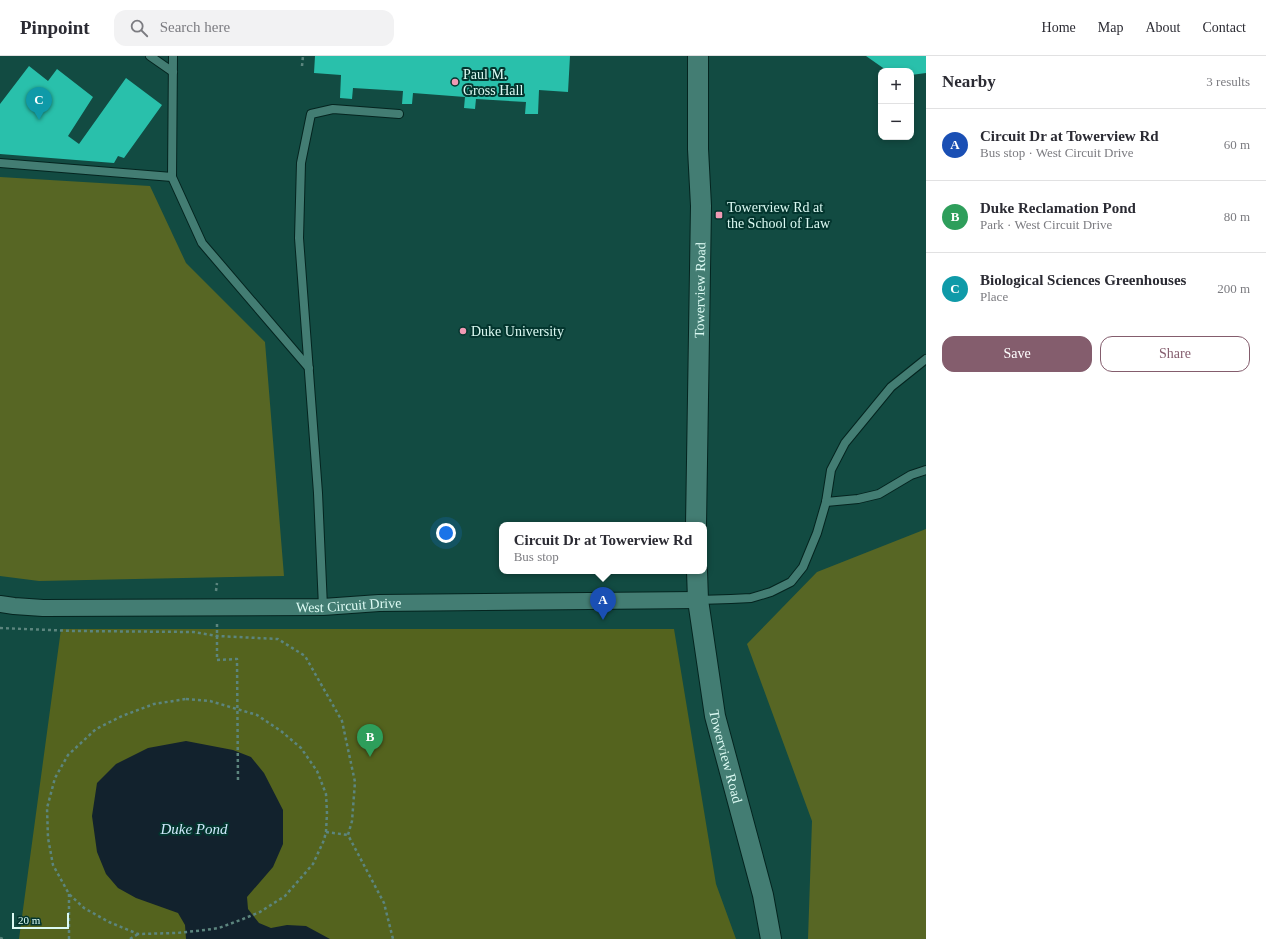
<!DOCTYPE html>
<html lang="en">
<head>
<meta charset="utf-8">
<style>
	:root { --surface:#fff; --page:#f2f2f3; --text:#2b2b33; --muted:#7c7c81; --line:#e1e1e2; --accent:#845d6d }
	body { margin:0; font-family:Georgia,serif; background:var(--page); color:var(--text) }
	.controls { position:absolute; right:12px; top:12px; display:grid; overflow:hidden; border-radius:8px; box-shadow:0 2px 6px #0003 }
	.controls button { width:36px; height:36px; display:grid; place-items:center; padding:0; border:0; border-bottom:1px solid var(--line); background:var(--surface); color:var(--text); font:20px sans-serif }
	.scale { position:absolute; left:12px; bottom:10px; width:57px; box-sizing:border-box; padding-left:4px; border:2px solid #dcfaf3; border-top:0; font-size:11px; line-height:14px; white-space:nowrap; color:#dcfaf3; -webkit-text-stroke:3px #03352e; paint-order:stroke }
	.you { position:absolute; left:446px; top:477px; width:14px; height:14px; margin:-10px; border:3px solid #fff; border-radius:50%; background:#1a73e8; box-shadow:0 0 0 6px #1a73e833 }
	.badge { display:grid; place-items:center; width:26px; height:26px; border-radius:50%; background:var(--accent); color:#fff; font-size:13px; font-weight:700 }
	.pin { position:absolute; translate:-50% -33px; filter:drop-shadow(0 1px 2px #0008) }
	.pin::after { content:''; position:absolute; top:21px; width:14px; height:12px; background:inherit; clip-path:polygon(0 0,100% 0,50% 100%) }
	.popup { position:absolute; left:499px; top:466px; width:208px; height:52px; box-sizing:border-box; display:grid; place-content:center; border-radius:8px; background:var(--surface); filter:drop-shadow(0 1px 3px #0005); font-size:13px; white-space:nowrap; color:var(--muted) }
	.popup b { font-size:15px; color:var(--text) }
	.popup::after { content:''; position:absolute; left:50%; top:100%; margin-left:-8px; border:8px solid transparent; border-top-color:var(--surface) }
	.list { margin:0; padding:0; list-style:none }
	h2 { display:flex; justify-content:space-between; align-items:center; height:52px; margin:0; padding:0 16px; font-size:17px }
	h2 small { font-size:13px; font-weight:400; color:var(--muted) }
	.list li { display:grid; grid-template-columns:26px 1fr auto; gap:12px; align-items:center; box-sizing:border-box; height:72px; padding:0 16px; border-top:1px solid var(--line) }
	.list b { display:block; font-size:15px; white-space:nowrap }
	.list p { margin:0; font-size:13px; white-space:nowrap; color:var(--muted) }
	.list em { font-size:13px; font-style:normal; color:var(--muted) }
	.actions { display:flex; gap:8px; padding:12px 16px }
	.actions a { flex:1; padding:9px 0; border:1px solid var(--accent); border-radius:12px; text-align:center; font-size:14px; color:var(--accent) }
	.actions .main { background:var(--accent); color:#fff }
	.icon { flex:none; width:22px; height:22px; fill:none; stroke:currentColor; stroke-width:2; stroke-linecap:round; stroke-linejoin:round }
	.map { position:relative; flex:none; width:926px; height:883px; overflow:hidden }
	header { display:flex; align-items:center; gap:24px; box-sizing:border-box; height:56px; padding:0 20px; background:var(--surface); border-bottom:1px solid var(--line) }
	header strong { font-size:19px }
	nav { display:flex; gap:22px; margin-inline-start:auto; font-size:14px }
	.search { width:280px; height:36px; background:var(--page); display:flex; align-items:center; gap:10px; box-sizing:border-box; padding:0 14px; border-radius:12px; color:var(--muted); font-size:15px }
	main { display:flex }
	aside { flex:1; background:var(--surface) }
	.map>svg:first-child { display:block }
	.built { fill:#124b42; fill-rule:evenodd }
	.green { fill:#54631e }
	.forest { fill:#576624 }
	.water { fill:#12222d }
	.building { fill:#29c0ab }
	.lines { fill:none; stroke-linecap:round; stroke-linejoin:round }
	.service-casing { stroke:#04241f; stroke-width:10 }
	.minor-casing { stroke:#04241f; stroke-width:18 }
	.tertiary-casing { stroke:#04241f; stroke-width:22 }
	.path { stroke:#5c857e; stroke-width:2.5; stroke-dasharray:3 3; stroke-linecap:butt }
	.service { stroke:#437d73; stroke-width:8 }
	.minor { stroke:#437d73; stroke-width:16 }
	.tertiary { stroke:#437d73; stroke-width:20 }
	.poi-dot { fill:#f19ab4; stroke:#03352e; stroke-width:1.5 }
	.labels { text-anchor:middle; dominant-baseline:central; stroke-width:4; stroke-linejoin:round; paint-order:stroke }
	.poi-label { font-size:14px; fill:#dcfaf3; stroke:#03352e; text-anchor:start }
	.street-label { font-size:14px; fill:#dcfaf3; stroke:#03352e }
	.water-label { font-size:15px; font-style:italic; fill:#cfe8fb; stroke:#03352e }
</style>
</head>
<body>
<header>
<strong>Pinpoint</strong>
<div class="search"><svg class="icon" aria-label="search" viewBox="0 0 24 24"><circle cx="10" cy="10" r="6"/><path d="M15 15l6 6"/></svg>Search here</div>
<nav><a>Home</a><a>Map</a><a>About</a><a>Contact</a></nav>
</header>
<main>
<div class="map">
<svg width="926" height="883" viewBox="0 0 926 883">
	<rect width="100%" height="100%" fill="#103f38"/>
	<!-- built -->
	<path class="built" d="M0 0H926V883H0ZM881 15H911V81H881ZM502 469H704V515H502Z"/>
	<!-- green -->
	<polygon class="green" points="61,573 674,573 716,828 736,883 19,883"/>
	<!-- forest -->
	<g class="forest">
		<polygon points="0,121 150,130 186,207 265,286 284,520 39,525 0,520"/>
		<polygon points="926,473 926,883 808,883 812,765 747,588 817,516"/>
	</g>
	<!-- water -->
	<polygon class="water" points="186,685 233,694 251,701 264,717 283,754 283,788 273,811 247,841 248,853 259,867 271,872 287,869 306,870 330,883 186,883 185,869 178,857 136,842 118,832 106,818 97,796 92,760 97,727 116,708 148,692"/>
	<!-- building -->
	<g class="building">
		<polygon points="315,0 570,0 568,36 539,34 538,58 525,58 526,46 476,43 475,53 464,52 465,41 413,37 412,48 402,48 403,35 353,32 352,43 340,42 341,19 314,17"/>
		<polygon points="866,0 926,0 926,17 911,19 911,15 890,15 886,14"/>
		<polygon points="29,10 48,25 57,13 93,41 68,80 79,88 126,22 162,49 124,102 118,100 114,107 0,98 0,48"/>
	</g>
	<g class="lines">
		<defs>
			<g id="service">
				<polyline points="150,0 173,16"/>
				<polyline points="173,0 172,121 202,187 309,312"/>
				<polyline points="0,107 172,121"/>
				<polyline points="826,446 858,443 879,438 911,419 926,414"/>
				<polyline points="698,544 731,543 751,542 771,536 791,526 803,511 817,477 826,446 831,414 845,387 891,331 926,303"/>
				<polyline points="323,551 318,437 299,182 301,107 311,58 333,53 399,58"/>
			</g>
			<g id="minor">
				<path id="s1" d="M0 548 14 550 43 552 323 551 379 547 698 544"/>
			</g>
			<g id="tertiary">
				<path id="s2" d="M696 469 701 150 698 93V0"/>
				<path id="s3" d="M697 515 698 544 715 660 763 839 771 883"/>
			</g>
		</defs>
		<!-- service casing -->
		<use href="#service" class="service-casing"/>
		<!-- minor casing -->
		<use href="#minor" class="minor-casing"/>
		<!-- tertiary casing -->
		<use href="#tertiary" class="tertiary-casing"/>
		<!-- path -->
		<g class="path">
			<polyline points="302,10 303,0"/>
			<polyline points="216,535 217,527"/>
			<polyline points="217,568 217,604 237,603 238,726"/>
			<polyline points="0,572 72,575 194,576 217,580 278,583 305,600 342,665 355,726 352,765 348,779 384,847 393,883"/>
			<polygon points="186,643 210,645 257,659 281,675 301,692 317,715 326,738 327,757 326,776 324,784 313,808 285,840 260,856 243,863 219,872 205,874 177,877 138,878 109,866 84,852 69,838 53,809 48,782 47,752 55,722 68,699 96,673 122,660 154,648"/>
			<polyline points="326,776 348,779"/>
			<polyline points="0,882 3,883"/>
			<polyline points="69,883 69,838"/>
			<polyline points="130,883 138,878"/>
		</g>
		<!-- service -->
		<use href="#service" class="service"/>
		<!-- minor -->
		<use href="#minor" class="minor"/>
		<!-- tertiary -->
		<use href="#tertiary" class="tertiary"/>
	</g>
	<!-- markers -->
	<g class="poi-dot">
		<circle cx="455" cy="26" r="4"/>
		<rect x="715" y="155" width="8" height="8" rx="2"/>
		<circle cx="463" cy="275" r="4"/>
	</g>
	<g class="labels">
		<!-- poi labels -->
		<g class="poi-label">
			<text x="463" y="18">Paul M.<tspan x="463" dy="16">Gross Hall</tspan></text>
			<text x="727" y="151">Towerview Rd at<tspan x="727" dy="16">the School of Law</tspan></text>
			<text x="471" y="275">Duke University</text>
		</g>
		<!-- street labels -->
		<g class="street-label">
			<text stroke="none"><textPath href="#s2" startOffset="235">Towerview Road</textPath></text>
			<text stroke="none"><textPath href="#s1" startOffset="349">West Circuit Drive</textPath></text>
			<text stroke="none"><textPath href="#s3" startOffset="188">Towerview Road</textPath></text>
		</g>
		<!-- water labels -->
		<g class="water-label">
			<text x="194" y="773">Duke Pond</text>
		</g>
	</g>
</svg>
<div class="controls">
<button>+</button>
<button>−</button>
</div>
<div class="scale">20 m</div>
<div class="you"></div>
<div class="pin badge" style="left:603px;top:564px;background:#1a4fb4">A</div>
<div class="popup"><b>Circuit Dr at Towerview Rd</b>Bus stop</div>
<div class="pin badge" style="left:370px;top:701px;background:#2e9e5b">B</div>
<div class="pin badge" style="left:39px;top:64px;background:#0f9aa8">C</div>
</div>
<aside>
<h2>Nearby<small>3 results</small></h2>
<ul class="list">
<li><span class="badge" style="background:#1a4fb4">A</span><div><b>Circuit Dr at Towerview Rd</b><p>Bus stop · West Circuit Drive</p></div><em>60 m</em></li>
<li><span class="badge" style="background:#2e9e5b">B</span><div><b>Duke Reclamation Pond</b><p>Park · West Circuit Drive</p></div><em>80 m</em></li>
<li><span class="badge" style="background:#0f9aa8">C</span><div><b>Biological Sciences Greenhouses</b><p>Place</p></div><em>200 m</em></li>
</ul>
<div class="actions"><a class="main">Save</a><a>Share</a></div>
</aside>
</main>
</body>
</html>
